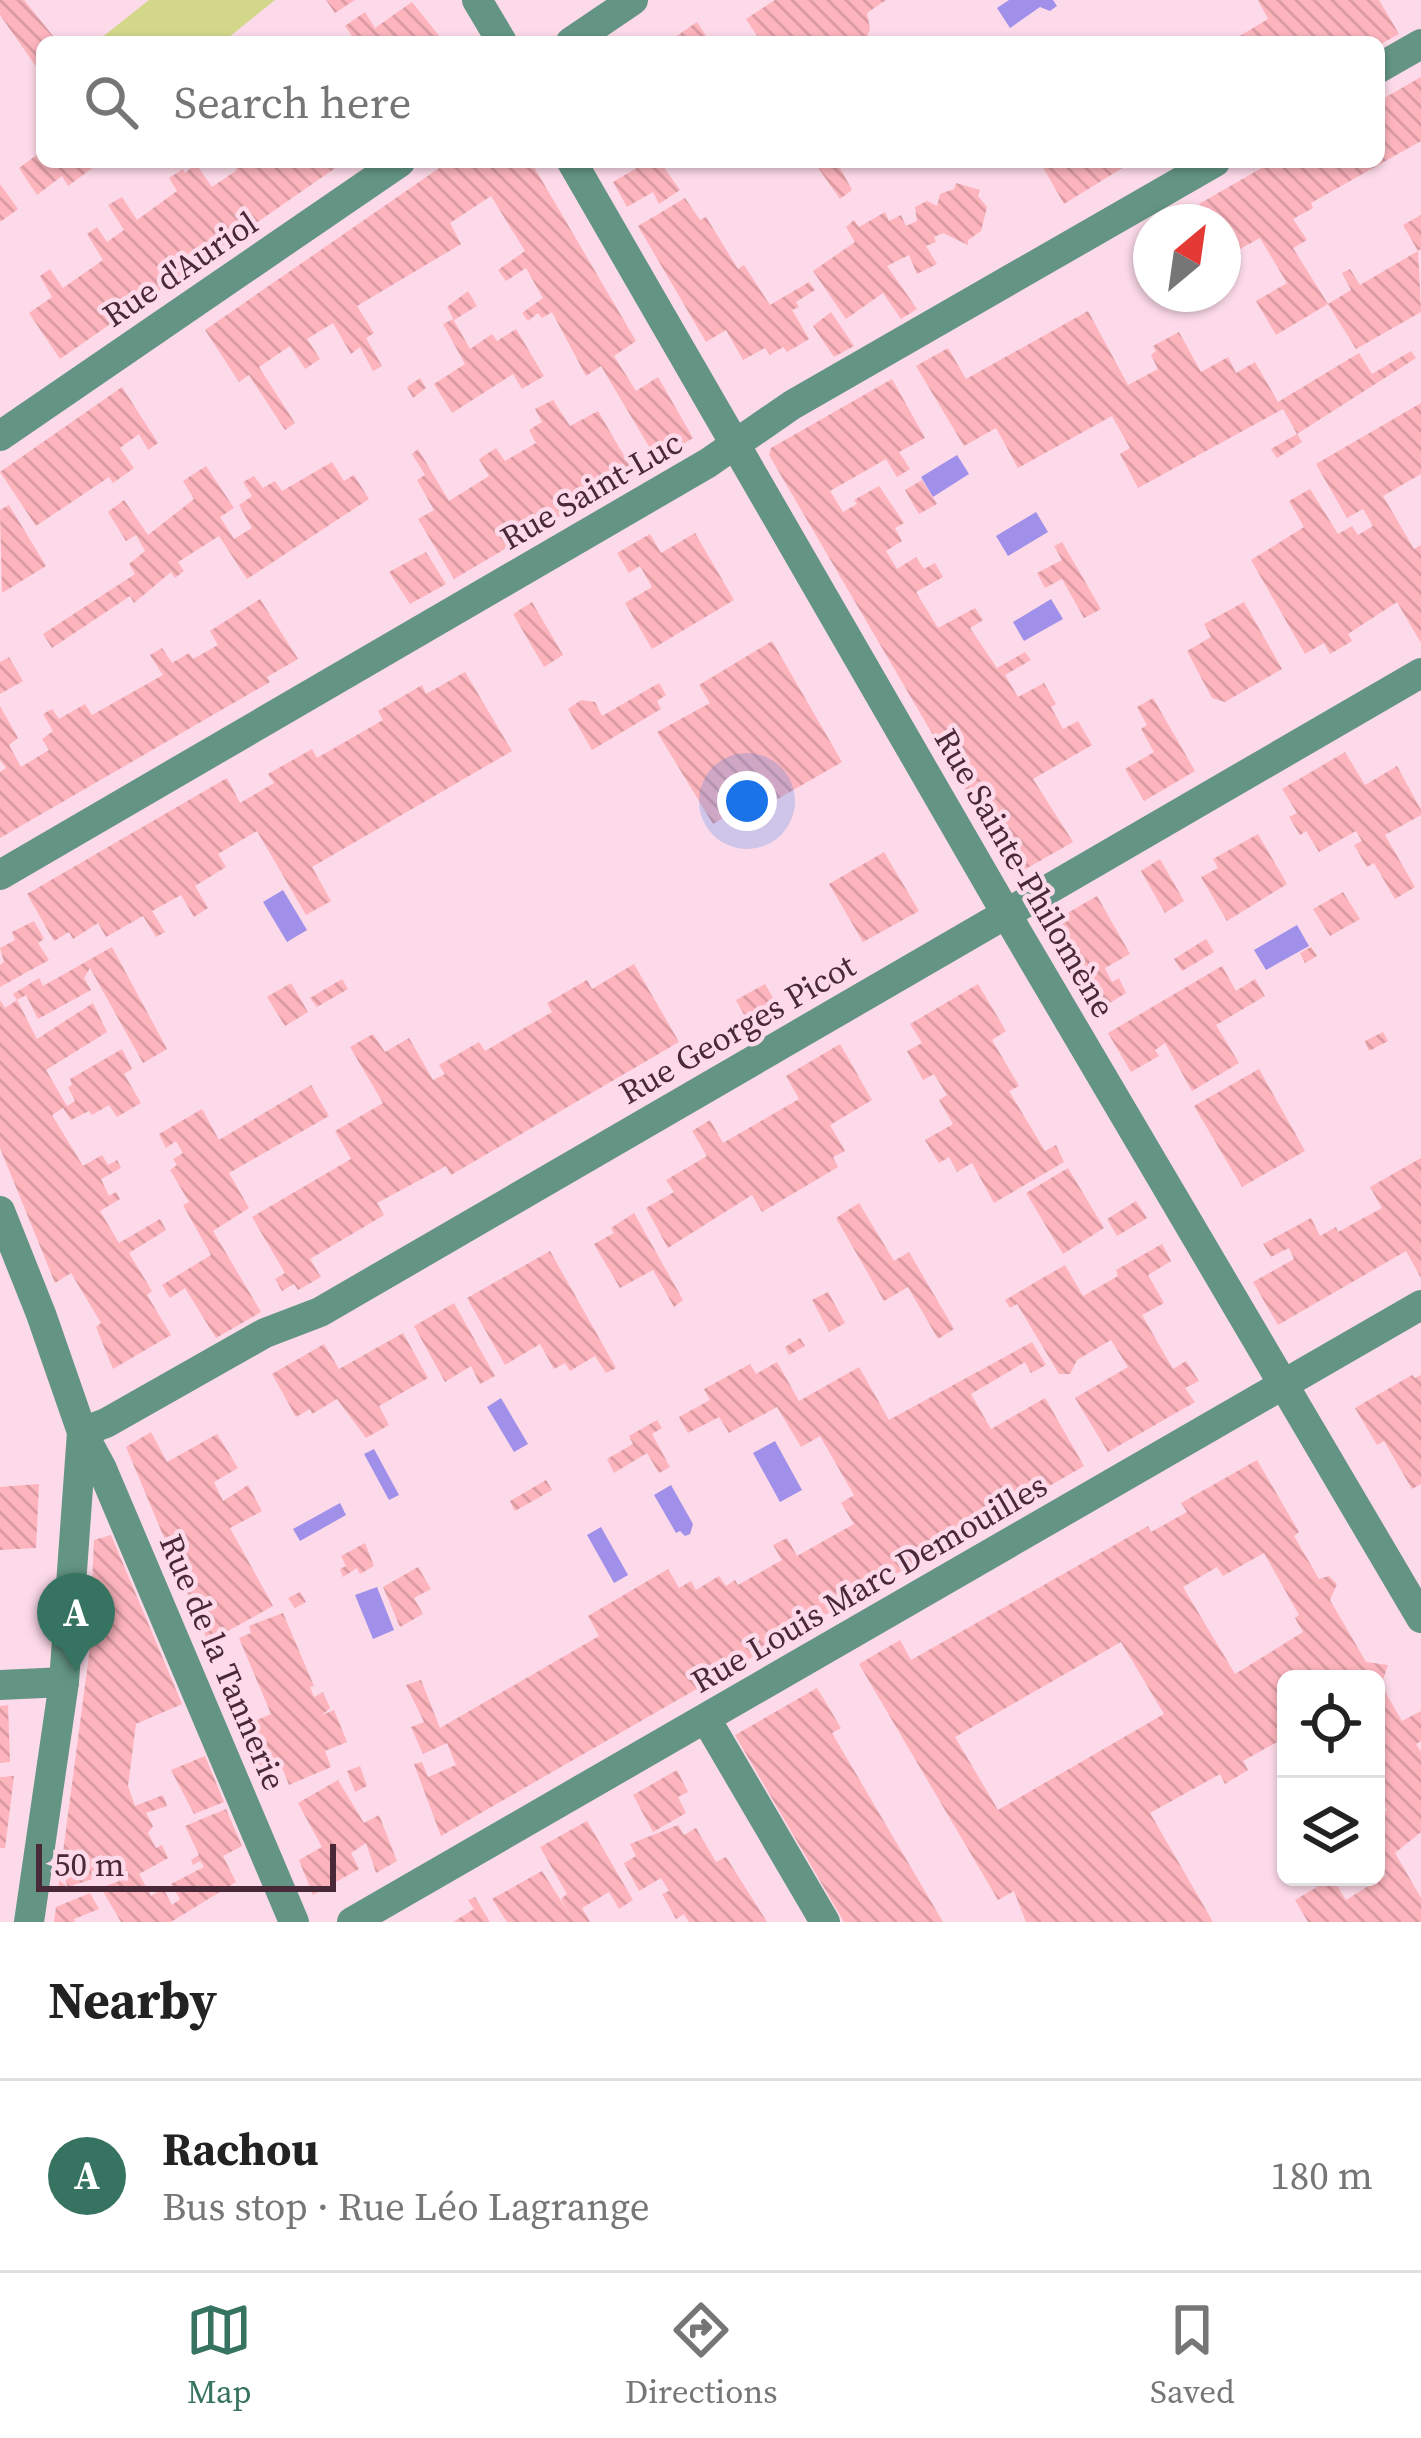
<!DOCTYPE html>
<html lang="en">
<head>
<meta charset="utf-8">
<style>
	:root { --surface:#fff; --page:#f2f2f2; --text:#222; --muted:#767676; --line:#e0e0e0; --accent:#367461 }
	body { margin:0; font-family:"Source Serif 4",serif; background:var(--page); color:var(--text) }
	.controls { position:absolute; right:36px; bottom:36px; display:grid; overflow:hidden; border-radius:18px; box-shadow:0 3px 9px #0004 }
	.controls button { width:108px; height:108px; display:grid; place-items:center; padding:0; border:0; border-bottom:3px solid var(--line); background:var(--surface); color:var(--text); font:60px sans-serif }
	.compass { position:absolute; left:1133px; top:204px; width:108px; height:108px; border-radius:50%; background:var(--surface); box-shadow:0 3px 9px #0004; rotate:29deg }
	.scale { position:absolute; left:36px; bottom:30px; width:300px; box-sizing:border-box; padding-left:12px; border:6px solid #492838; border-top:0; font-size:33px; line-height:42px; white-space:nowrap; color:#492838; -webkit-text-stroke:9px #fddae9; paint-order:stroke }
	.you { position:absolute; left:747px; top:801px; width:42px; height:42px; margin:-30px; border:9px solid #fff; border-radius:50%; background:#1a73e8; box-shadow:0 0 0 18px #1a73e833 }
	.badge { display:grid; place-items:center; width:78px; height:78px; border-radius:50%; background:var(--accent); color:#fff; font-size:39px; font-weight:700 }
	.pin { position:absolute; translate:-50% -99px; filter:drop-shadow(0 3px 6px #0008) }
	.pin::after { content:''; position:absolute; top:63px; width:42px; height:36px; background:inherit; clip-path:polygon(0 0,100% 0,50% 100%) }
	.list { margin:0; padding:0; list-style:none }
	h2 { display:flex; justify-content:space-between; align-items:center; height:156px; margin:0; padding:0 48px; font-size:51px }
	h2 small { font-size:39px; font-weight:400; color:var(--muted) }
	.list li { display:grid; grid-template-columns:78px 1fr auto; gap:36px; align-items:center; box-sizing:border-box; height:192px; padding:0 48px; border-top:3px solid var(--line) }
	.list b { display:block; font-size:45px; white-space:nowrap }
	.list p { margin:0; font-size:39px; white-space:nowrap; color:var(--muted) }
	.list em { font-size:39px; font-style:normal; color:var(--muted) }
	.icon { flex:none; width:66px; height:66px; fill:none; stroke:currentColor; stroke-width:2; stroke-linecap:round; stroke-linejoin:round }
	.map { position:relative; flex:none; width:1421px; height:1922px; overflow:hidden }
	.search { position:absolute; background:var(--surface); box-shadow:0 3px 9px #0004; left:36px; right:36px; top:36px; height:132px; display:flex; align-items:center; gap:30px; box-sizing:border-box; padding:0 42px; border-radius:18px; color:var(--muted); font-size:45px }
	.sheet { height:348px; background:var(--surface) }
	nav { display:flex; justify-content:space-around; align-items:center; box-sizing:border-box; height:168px; border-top:3px solid var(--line); background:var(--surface); font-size:33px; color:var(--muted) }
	nav a { display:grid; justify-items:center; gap:6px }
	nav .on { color:var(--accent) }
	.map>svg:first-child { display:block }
	.grass { fill:#d3d78a }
	.water { fill:#a090ea }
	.building { fill:url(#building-back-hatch); fill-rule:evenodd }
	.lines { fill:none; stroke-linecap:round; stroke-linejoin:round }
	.minor { stroke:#649584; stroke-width:30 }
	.labels { text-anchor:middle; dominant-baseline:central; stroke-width:9; stroke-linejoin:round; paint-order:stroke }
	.street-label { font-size:33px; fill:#492838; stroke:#fddae9 }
</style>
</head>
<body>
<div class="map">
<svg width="1421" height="1922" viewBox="0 0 1421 1922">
	<defs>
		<pattern id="building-back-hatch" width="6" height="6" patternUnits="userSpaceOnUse" patternTransform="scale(3)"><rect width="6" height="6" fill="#fdb4bd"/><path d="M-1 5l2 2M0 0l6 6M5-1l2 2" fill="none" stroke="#da9ba3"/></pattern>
	</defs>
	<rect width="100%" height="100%" fill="#fddae9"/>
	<!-- grass -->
	<polygon class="grass" points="149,0 275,0 223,42 96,42"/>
	<!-- water -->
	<g class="water">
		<polygon points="1009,0 1053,0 1057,6 1050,11 1040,7 1010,28 997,8"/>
		<polygon points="957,455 969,474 933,497 921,477"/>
		<polygon points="1036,512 1048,532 1008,556 996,536"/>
		<polygon points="1051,599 1063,619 1024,641 1013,622"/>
		<polygon points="283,890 307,930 287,942 263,902"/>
		<polygon points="1297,925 1309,946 1266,970 1254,950"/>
		<polygon points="501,1398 528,1444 514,1452 487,1407"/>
		<polygon points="775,1441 802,1490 780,1502 753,1453"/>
		<polygon points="374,1449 399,1495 389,1500 364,1454"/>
		<polygon points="671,1485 693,1524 690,1534 685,1536 680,1531 676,1533 654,1495"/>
		<polygon points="340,1503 346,1515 300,1541 293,1529"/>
		<polygon points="601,1527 628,1575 614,1583 587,1535"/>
		<polygon points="377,1587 394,1630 373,1639 355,1595"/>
	</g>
	<!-- building -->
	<g class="building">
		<polygon points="0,0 24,0 58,42 42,42 42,75 0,15"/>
		<polygon points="326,0 355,0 335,13"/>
		<polygon points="775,0 886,0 867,13 870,29 865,42 761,42 746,19"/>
		<polygon points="1258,0 1379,0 1399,34 1379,45 1379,42 1230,42 1268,19"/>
		<polygon points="412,2 444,42 356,42 345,26 365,12 375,28"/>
		<polygon points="697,22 710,42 668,42"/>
		<polygon points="1421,77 1421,141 1311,203 1313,208 1293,219 1307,240 1293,248 1328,304 1276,335 1256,301 1287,283 1260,238 1229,255 1223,246 1223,222 1209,222 1199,204 1272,162 1379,162 1379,101"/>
		<polygon points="42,151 42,162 113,162 102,168 98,164 68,186 62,176 37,195 19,168"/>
		<polygon points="231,162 344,162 60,359 29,313 52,297 40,276 50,269 63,288 103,260 87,234 97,227 107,242 124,230 108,205 122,197 137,220 177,191 169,178 183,169 185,173 196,164 212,187 237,170"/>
		<polygon points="448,162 531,162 636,341 614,356 636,391 658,377 693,438 657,460 601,366 586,376 552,312 542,318 538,313 528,321 522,313 543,298 526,268 506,281 498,270 525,251 491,196 450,223 461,244 357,306 374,333 366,338 382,366 373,371 360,347 351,354 333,323 307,339 320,359 305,369 290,346 259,367 295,423 285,430 249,375 239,382 205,330"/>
		<polygon points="647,162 660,162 680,190 659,204 653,192 627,207 613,182"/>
		<polygon points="814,162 837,162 852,190 840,199"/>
		<polygon points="1040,162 1132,162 1064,204"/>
		<polygon points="956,183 980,190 978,196 987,207 981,231 968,240 968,245 943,233 934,237 936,242 926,246 937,264 917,274 909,255 887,266 917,309 901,319 883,293 846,319 813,271 855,242 846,227 854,220 859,227 885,212 889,221 901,215 906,226 917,221 915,207 927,201 937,206 940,194 954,189"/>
		<polygon points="0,184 18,209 0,222"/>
		<polygon points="685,198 700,220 706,217 738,269 744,265 770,305 809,282 815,290 796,302 799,307 792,310 809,339 787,352 783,347 770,355 765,348 743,360 726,330 706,342 638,226"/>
		<polygon points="1421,215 1421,249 1418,251 1403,225"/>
		<polygon points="1418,251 1421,312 1356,349 1328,304 1351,290 1342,273 1350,269 1360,285"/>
		<polygon points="468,291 477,306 454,320 447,307"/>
		<polygon points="1088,311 1128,385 1158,369 1151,355 1156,351 1153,346 1179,332 1201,372 1228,357 1236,373 1255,362 1278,402 1359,353 1372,374 1411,351 1416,358 1297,434 1302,442 1277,458 1271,449 1297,434 1283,409 1138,488 1120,454 1130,448 1112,416 1018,468 996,428 964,446 916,366 948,348 966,379"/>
		<polygon points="831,312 854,346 834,357 813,326"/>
		<polygon points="453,319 470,349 492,334 497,341 516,329 544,376 522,389 513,374 452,413 434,384 465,364 443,324"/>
		<polygon points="420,378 426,388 413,398 407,387"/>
		<polygon points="892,379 925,438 899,452 910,469 897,477 886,459 830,491 843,512 857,504 854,500 879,486 904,523 895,528 902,541 886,551 897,569 916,557 924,569 935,563 943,577 916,592 938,628 975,608 983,620 970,628 997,668 1025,652 1031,660 1005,675 1018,697 1044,683 1056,704 1051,707 1063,729 1078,721 1092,745 1033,779 1073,842 1015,875 769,455 771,448"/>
		<polygon points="122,387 158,443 148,450 139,434 120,448 134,468 113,483 109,477 36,526 0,472"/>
		<polygon points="553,400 570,426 598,411 634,473 454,579 418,519 434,510 417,480 425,475 412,454 418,449 449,501 489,476 479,459 496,448 505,461 536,443 529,430 542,422 535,409"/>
		<polygon points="1421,403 1421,474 1383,496 1414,549 1421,545 1421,643 1397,602 1348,634 1352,641 1330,654 1324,643 1305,654 1251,560 1304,527 1289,501 1310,489 1338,534 1352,526 1358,535 1373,526 1363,509 1347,518 1316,464"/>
		<polygon points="332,462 344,481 354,475 369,499 247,579 219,536 178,562 184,571 175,578 171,572 134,603 130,596 52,648 43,634 135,574 129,564 145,551 136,535 126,541 108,512 124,500 148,535 194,499 183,481 206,466 234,508 220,517 234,539 252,528 239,505 252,496 243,482 254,476 263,488 275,481 282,491"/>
		<polygon points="922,480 937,504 919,514 905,490"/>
		<polygon points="9,505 46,566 2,593 0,510"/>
		<polygon points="695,533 734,600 652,649 625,603 652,587 640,566 629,573 617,553 650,534 661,553"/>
		<polygon points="1062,542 1101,609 1084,618 1062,579 1045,588 1037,573 1062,560 1054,546"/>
		<polygon points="426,552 446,584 410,604 389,572"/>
		<polygon points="260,599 298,659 267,677 270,682 0,838 0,772 6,768 0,760 0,706 18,738 9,745 21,767 49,750 42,739 53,731 43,714 52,709 59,719 85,704 92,715 163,675 150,655 162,648 172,663 189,653 193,659 218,645 210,631"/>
		<polygon points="532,602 563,655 544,667 513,614"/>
		<polygon points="1244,602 1282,669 1225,702 1212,698 1187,651 1211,637 1204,624"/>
		<polygon points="772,641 842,762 769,804 763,795 713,824 657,732 710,703 699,685"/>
		<polygon points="9,657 23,681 0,694 0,662"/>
		<polygon points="465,672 512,751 312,867 331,901 306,915 257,831 218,854 226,867 195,886 208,908 194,917 181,895 152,911 165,932 156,937 143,916 106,937 98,923 73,939 69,932 54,941 27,894 227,778 240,803 274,783 268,774 312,749 317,758 383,720 378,711 422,685 426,694"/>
		<polygon points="659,683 666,695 657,701 661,709 592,750 568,709 581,700 595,702 602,716"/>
		<polygon points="1153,698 1195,771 1144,801 1125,769 1154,752 1141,729 1147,725 1137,707"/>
		<polygon points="1345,752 1365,785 1397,766 1421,810 1421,815 1385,835 1415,887 1395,899 1374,863 1367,867 1354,845 1362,841 1356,831 1319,852 1306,831 1300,835 1289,817 1297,813 1282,789"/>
		<polygon points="1258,834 1287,884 1227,921 1201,877 1218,868 1213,859"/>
		<polygon points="884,852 919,911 863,942 829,884"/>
		<polygon points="1160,859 1184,901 1165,913 1141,871"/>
		<polygon points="1343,892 1360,919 1330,936 1313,909"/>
		<polygon points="1097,896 1130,954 1105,968 1112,982 1119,978 1126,993 1095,1012 1045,926"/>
		<polygon points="34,921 44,939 38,943 49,960 0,987 0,965 4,962 0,948 15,940 12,932"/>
		<polygon points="1206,939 1214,952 1182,971 1174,959"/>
		<polygon points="112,947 167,1049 143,1063 90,968 84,978 91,990 38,1019 26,995 17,1000 13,994 39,978 43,986"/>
		<polygon points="1311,947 1317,956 1305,963 1300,953"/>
		<polygon points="634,964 679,1042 451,1175 446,1166 377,1203 384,1215 310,1259 321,1277 298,1290 294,1284 282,1291 275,1279 285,1273 252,1217 351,1159 335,1131 383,1103 350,1047 373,1034 385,1052 409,1038 433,1080 445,1074 439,1065 479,1042 485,1051 552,1012 547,1003 587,980 592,989"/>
		<polygon points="1222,966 1236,991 1255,979 1265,996 1216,1025 1239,1063 1192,1091 1165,1043 1155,1050 1159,1056 1131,1072 1108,1033"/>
		<polygon points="342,979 348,989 317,1007 310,998"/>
		<polygon points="291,983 308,1012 285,1026 267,997"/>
		<polygon points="765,984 777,1005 748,1022 736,1000"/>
		<polygon points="978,984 1006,1031 992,1040 1019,1086 1009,1091 1045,1151 1056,1145 1064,1162 994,1203 972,1163 957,1172 949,1157 939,1163 925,1140 953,1124 939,1100 947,1095 934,1074 923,1080 907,1051 922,1043 910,1024"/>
		<polygon points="0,1000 5,1008 17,1000 37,1039 93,1003 107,1032 46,1070 67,1106 75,1101 68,1087 72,1085 70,1079 122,1049 132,1069 124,1074 141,1103 117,1117 109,1105 92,1115 89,1111 71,1120 63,1108 52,1115 83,1166 102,1155 108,1165 117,1160 121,1168 101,1179 109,1196 116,1192 120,1199 100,1211 119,1243 160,1219 166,1230 129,1253 152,1291 147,1295 171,1335 113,1369 96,1327 101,1323 71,1273 55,1283 0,1148"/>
		<polygon points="1383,1032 1388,1041 1369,1051 1365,1041"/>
		<polygon points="840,1044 872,1100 830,1125 845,1151 833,1157 838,1167 762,1212 752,1195 668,1248 646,1208 674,1192 666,1180 707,1156 692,1131 710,1120 723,1143 799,1099 786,1076"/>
		<polygon points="1259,1069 1305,1151 1242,1187 1194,1106"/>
		<polygon points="311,1085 329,1116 229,1173 249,1208 213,1231 261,1312 216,1338 185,1288 170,1298 162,1285 211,1255 183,1205 189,1202 170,1170 177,1165 173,1159 183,1153 176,1141 166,1148 159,1134 202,1109 219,1140"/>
		<polygon points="1421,1158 1421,1278 1406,1251 1278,1325 1253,1282 1294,1259 1289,1248 1271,1257 1263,1244 1311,1218 1320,1236 1336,1227 1338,1232 1382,1208 1370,1187"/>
		<polygon points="1068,1168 1104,1228 1063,1254 1026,1193"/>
		<polygon points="1136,1201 1147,1218 1117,1236 1107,1219"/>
		<polygon points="859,1203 894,1261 909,1252 954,1329 938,1339 908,1287 884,1301 836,1218"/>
		<polygon points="634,1213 683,1300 674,1307 653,1270 620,1288 594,1244 614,1233 611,1228"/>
		<polygon points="1162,1244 1171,1261 1148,1275 1164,1303 1142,1315 1173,1369 1186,1361 1199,1381 1185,1388 1195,1402 1108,1452 1075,1398 1128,1367 1111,1340 1077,1360 1070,1374 1059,1374 1017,1304 1010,1308 1005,1300 1065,1265 1083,1296 1118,1276 1116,1270"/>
		<polygon points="550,1251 616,1368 606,1373 595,1356 570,1371 565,1363 554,1369 540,1344 505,1365 467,1298"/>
		<polygon points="828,1292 845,1323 829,1332 812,1300"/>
		<polygon points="454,1303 495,1376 480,1384 471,1366 445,1382 414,1326"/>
		<polygon points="403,1333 428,1378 379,1406 389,1425 366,1438 337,1399 312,1414 310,1409 296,1417 272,1374 324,1344 339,1369"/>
		<polygon points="800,1338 805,1346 789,1355 785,1347"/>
		<polygon points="1032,1342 1046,1365 1031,1373 1025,1362 971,1394 991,1429 1045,1398 1084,1466 441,1836 414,1764 422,1762 428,1777 456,1765 447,1743 423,1754 411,1727 424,1722 406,1685 421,1680 440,1728 599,1636 588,1616 668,1569 679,1588 691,1581 696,1590 719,1576 726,1586 735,1580 738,1585 782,1560 773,1545 787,1538 797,1556 854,1524 841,1503 854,1495 820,1436 801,1447 777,1407 729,1433 719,1417 688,1433 679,1417 710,1400 704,1389 750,1364 756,1374 777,1362 799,1401 859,1367 889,1420"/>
		<polygon points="1412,1375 1415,1378 1421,1375 1421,1484 1412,1489 1384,1441 1377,1445 1355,1408"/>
		<polygon points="657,1420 662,1428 652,1434 670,1467 659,1473 647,1453 614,1473 607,1459 633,1444 629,1436"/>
		<polygon points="151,1432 167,1462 217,1434 238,1468 214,1482 223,1501 248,1485 262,1511 230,1528 273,1606 208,1642 126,1447"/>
		<path d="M1257 1460 1299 1532 1294 1536 1319 1579 1329 1576 1337 1584 1330 1600 1366 1662 1388 1665 1381 1685 1402 1721 1421 1711V1741L1416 1744 1421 1752V1832L1395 1853 1421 1898V1922H1308L1295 1900 1317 1887 1311 1877H1332L1346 1900 1386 1875 1376 1857V1816L1387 1810 1376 1791V1679H1328L1325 1674 1316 1679H1286V1737L1243 1761 1248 1770 1225 1784 1220 1774 1150 1813 1213 1922H1026L1014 1891 998 1900 859 1664 900 1640 911 1660 1148 1526 1151 1532 1187 1512 1181 1503ZM1264 1553 1299 1615 1295 1618 1303 1632 1235 1674 1183 1587 1217 1567 1223 1576ZM1121 1642 1164 1714 998 1810 955 1737Z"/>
		<polygon points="546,1480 552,1490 515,1511 510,1501"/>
		<polygon points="39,1484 36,1548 0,1550 0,1487"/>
		<polygon points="111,1535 182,1704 136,1724 128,1786 135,1806 163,1795 167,1806 146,1813 153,1826 148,1833 156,1848 162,1845 168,1858 139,1874 151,1896 163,1888 172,1905 180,1899 171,1884 204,1867 200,1861 193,1865 191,1860 199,1855 185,1826 226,1809 242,1846 223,1856 236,1882 171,1922 121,1922 101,1888 119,1881 109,1860 94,1866 93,1879 58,1890 89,1655 94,1540"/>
		<polygon points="365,1543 374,1566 360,1574 357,1568 343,1577 340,1569 346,1566 341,1556"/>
		<polygon points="418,1567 431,1589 414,1598 423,1614 400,1627 383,1587"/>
		<polygon points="300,1592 306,1602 295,1608 288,1598"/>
		<polygon points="283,1613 314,1686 310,1687 314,1697 323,1692 330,1708 322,1715 334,1710 347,1742 325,1751 331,1767 289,1785 280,1763 261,1770 243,1726 271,1714 239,1638 251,1633 249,1626"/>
		<polygon points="817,1688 841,1728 832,1733 943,1922 844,1922 735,1735"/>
		<polygon points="8,1705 10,1762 0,1763 0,1706"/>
		<polygon points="205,1756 224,1802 194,1814 171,1770"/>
		<polygon points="360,1766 367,1786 355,1792 347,1771"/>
		<polygon points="677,1770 688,1792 678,1797 686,1813 653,1832 633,1795"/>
		<polygon points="14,1776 5,1848 0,1848 0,1777"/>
		<polygon points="338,1780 364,1823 379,1815 397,1861 376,1873 366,1843 351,1853 359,1869 313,1895 299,1860 322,1847 298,1803"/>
		<polygon points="587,1821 633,1900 619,1909 609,1892 582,1908 590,1922 507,1922 492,1899 542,1871 572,1918 561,1899 567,1894 540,1847"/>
		<polygon points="678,1825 684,1835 696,1828 716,1862 726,1857 767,1922 689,1922 684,1914 676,1919 662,1894 669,1891 661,1878 639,1891 624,1863 636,1856 630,1844"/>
		<polygon points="90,1893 99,1909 74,1919 75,1922 54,1922 56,1907"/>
		<polygon points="475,1897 490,1922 453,1922 474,1909 468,1900"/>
	</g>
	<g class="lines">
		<!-- minor -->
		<g class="minor">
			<polyline points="477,0 502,42"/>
			<polyline points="571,42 633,0"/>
			<polyline points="1379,68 1421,44"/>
			<polyline points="572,162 1018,934 1421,1618"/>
			<polyline points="0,436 400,162"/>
			<polyline points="0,875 708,463 792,405 1215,162"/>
			<polyline points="0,1211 41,1314 82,1432 64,1682 29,1922"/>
			<polyline points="0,1685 64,1682"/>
			<polyline points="706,1719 825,1922"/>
			<polyline points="294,1922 102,1469 82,1432 106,1423 265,1333 320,1312 1421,673"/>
			<polyline points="352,1922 1421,1305"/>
		</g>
	</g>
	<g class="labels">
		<!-- street labels -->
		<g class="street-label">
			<text transform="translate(180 269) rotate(-34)">Rue d'Auriol</text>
			<text transform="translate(591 490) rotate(-30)">Rue Saint-Luc</text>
			<text transform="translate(1025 873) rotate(60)">Rue Sainte-Philomène</text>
			<text transform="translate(737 1029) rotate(-30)">Rue Georges Picot</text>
			<text transform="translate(869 1583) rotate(-30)">Rue Louis Marc Demouilles</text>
			<text transform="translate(223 1662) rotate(67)">Rue de la Tannerie</text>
		</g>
	</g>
</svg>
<div class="controls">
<button><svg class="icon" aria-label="locate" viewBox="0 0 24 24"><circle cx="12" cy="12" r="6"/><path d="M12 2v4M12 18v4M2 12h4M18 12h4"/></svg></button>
<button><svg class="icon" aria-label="layers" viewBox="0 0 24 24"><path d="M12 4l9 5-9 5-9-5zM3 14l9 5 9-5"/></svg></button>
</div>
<svg class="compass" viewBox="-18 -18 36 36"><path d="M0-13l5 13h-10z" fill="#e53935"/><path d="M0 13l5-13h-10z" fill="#767676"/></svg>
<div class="scale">50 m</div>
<div class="you"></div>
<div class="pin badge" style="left:76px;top:1672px">A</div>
<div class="search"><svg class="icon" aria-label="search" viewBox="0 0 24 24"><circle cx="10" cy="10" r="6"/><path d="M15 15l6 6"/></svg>Search here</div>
</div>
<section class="sheet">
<h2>Nearby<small></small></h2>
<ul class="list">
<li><span class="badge">A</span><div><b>Rachou</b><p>Bus stop · Rue Léo Lagrange</p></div><em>180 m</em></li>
</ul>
</section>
<nav>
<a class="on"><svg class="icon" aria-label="map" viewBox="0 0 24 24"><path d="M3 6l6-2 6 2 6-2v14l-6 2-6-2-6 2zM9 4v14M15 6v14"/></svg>Map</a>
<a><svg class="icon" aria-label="directions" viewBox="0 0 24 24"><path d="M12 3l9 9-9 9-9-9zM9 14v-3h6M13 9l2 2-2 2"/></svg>Directions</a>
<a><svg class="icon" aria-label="saved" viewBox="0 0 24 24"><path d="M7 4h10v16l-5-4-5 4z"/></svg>Saved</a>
</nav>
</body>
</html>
